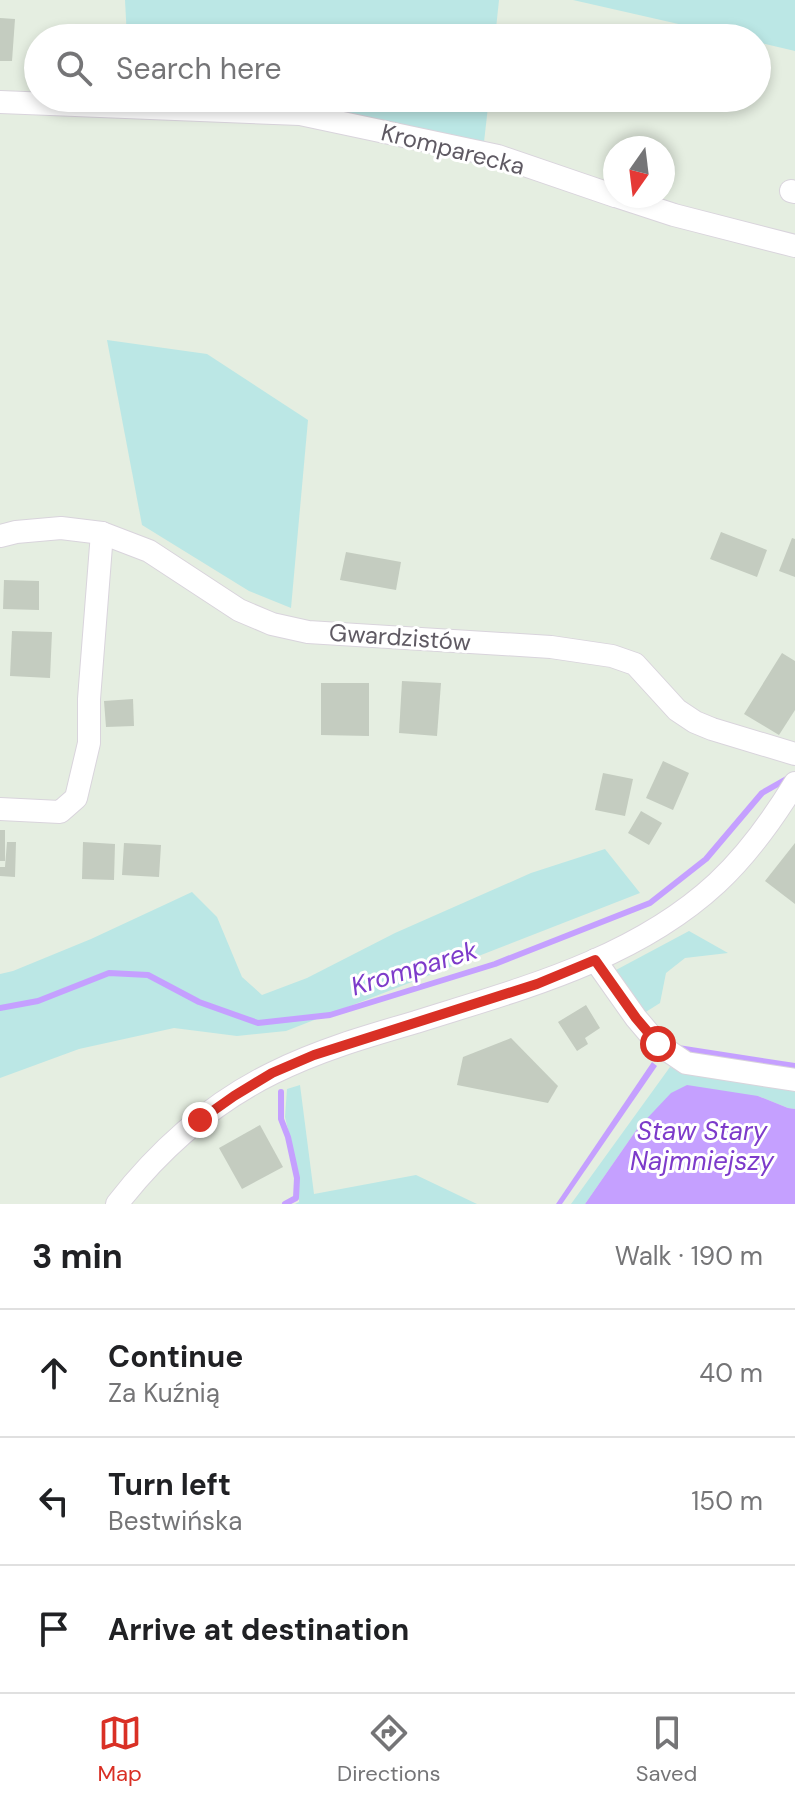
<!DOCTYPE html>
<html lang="en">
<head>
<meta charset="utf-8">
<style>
	:root { --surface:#fff; --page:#f6f6f6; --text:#202124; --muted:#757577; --line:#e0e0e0; --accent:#d93025 }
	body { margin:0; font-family:"DM Sans",sans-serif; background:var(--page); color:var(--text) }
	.compass { position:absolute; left:603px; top:136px; width:72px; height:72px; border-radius:50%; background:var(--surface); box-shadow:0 4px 12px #0003; rotate:194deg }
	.stop { position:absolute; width:24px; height:24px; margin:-18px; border:6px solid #d93025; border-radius:50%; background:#fff }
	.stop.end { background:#d93025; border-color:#fff; box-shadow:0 2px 8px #0008 }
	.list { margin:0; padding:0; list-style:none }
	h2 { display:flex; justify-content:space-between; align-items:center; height:104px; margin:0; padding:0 32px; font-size:34px }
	h2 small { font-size:26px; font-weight:400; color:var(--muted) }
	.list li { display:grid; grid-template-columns:52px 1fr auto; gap:24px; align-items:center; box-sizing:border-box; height:128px; padding:0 32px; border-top:2px solid var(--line) }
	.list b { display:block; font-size:30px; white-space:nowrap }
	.list p { margin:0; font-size:26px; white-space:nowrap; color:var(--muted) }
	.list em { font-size:26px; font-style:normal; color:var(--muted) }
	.icon { flex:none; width:44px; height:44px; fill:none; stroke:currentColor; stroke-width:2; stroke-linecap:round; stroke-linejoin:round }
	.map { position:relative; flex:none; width:795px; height:1204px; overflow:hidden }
	.search { position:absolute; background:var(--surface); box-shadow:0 4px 12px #0003; left:24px; right:24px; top:24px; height:88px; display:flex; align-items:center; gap:20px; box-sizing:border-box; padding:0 28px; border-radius:44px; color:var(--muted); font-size:30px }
	.sheet { height:488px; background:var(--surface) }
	nav { display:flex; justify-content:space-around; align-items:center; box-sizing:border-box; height:112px; border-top:2px solid var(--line); background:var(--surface); font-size:22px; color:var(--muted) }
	nav a { display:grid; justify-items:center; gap:4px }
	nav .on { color:var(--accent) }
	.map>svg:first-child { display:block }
	.green { fill:#bbe7e5 }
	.water { fill:#c5a0ff }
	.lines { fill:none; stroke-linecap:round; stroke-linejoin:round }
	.stream { stroke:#c5a0ff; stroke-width:6 }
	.building { fill:#c4ccc0 }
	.minor-casing { stroke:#d9d4dc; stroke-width:24 }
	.minor { stroke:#fff; stroke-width:22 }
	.route { stroke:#d93025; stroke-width:10 }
	.labels { text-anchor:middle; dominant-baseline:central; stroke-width:6; stroke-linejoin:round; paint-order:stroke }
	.street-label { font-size:24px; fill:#5f5a63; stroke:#fff }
	.water-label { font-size:26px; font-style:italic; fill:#7d3bca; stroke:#fff }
</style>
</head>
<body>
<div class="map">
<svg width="795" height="1204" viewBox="0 0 795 1204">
	<rect width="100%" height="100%" fill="#e5eee1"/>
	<!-- green -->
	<g class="green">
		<polygon points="125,0 499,0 495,38 127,38"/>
		<polygon points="573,0 795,0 795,51 757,42 757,38 740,38"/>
		<polygon points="145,98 489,98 484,142"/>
		<polygon points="107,340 207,354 308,420 291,608 249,591 142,525"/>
		<polygon points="605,849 640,893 286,1031 237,1036 174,1028 79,1049 0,1078 0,974 13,971 91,939 192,892 217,917 242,977 262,995 307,978 395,933 531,873"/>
		<polygon points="689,931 728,953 685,958 666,973 660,1003 641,1015 619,981 616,970"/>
		<polygon points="670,1067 698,1073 795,1089 795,1109 788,1108 758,1096 637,1129 585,1204 571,1204"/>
		<polygon points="300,1085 314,1194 416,1175 477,1204 295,1204 299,1202 299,1175 285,1117 287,1089"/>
	</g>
	<!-- water -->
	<g class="water">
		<polygon points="652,1062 657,1066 562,1204 556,1204"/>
		<polygon points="687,1085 758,1096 788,1108 795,1109 795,1204 585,1204 637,1129 671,1093"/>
	</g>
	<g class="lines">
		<!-- stream -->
		<g class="stream">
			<polyline points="0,1008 38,1001 109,973 148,975 199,1002 258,1023 330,1015 495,964 650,903 706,859 762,793 790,777"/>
			<polyline points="678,1048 795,1066"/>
			<polyline points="281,1092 281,1119 288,1137 297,1178 296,1198 285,1204"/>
		</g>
	</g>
	<!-- building -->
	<g class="building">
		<polygon points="0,18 15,19 12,61 0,61"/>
		<polygon points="721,532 767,550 757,577 710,559"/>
		<polygon points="792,538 795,539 795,577 779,571"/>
		<polygon points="346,552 401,562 396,590 340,580"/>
		<polygon points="4,580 39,581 39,610 3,609"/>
		<polygon points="12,631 52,632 50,678 10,676"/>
		<polygon points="782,653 795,661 795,710 779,735 744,714"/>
		<polygon points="402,681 441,683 437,736 399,733"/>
		<polygon points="321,683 369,683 369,736 321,735"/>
		<polygon points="133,699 134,726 106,727 104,701"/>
		<polygon points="663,761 689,773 673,810 646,798"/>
		<polygon points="603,773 633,779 625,816 595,810"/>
		<polygon points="641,811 662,823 649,845 628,833"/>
		<rect x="0" y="830" width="5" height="31"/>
		<polygon points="7,842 16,842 15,877 0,876 0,867 5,867"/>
		<polygon points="83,842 115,844 114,880 82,879"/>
		<polygon points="124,843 161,845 159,877 122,875"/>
		<polygon points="795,843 795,904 765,881"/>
		<polygon points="586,1005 600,1028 585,1038 588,1044 577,1051 558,1022"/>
		<polygon points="511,1038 558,1086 548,1103 457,1085 463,1057"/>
		<polygon points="260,1125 283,1167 242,1189 219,1148"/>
	</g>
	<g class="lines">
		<defs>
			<g id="minor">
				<polyline points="0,102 300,114 498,156 615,196"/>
				<polyline points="791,191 795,192"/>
				<polyline points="616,196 674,215 795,246"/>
				<polyline points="0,536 16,532 61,528 102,533 149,551 239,610 272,624 308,632 551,647 612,656 635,664 677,710 695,722 712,729 795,754"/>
				<polyline points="0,809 60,812 76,798 89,743 89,699 102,533"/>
				<polyline points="595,960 636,1018 658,1044 686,1063 795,1080"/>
				<path d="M117 1204C159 1150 212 1103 273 1073 319 1050 368 1036 416 1022 520 989 634 960 717 883 747 855 773 819 795 783"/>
			</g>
		</defs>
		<!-- minor casing -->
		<use href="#minor" class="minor-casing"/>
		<!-- minor -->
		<use href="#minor" class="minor"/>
	</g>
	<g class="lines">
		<!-- route -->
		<polyline class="route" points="200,1120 234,1096 272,1073 314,1055 537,984 595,960 636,1018 658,1044"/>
	</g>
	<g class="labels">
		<!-- street labels -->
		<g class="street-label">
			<text transform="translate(453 149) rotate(14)">Kromparecka</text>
			<text transform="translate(400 637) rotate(4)">Gwardzistów</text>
		</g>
		<!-- water labels -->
		<g class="water-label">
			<text transform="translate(414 968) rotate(-17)">Kromparek</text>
			<text x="702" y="1131">Staw Stary<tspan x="702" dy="30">Najmniejszy</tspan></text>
		</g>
	</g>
</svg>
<svg class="compass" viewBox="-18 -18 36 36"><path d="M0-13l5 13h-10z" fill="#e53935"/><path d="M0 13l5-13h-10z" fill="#757577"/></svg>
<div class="stop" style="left:658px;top:1044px"></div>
<div class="stop end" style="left:200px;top:1120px"></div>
<div class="search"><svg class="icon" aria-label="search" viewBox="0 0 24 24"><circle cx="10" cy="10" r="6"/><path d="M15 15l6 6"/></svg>Search here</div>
</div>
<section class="sheet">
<h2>3 min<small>Walk · 190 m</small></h2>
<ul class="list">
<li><svg class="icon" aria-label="ahead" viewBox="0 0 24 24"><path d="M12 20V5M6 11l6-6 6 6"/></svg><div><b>Continue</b><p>Za Kuźnią</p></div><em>40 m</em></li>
<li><svg class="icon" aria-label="left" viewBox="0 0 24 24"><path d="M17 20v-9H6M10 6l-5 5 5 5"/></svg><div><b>Turn left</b><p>Bestwińska</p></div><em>150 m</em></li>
<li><svg class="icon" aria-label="arrive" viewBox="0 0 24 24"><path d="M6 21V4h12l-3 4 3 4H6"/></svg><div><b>Arrive at destination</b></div></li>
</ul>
</section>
<nav>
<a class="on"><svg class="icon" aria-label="map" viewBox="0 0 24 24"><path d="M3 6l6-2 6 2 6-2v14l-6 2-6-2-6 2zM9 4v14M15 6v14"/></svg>Map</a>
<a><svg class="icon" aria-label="directions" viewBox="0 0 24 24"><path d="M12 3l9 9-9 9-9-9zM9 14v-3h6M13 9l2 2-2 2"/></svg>Directions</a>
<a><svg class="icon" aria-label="saved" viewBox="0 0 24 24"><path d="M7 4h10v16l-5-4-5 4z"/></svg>Saved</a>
</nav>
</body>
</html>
